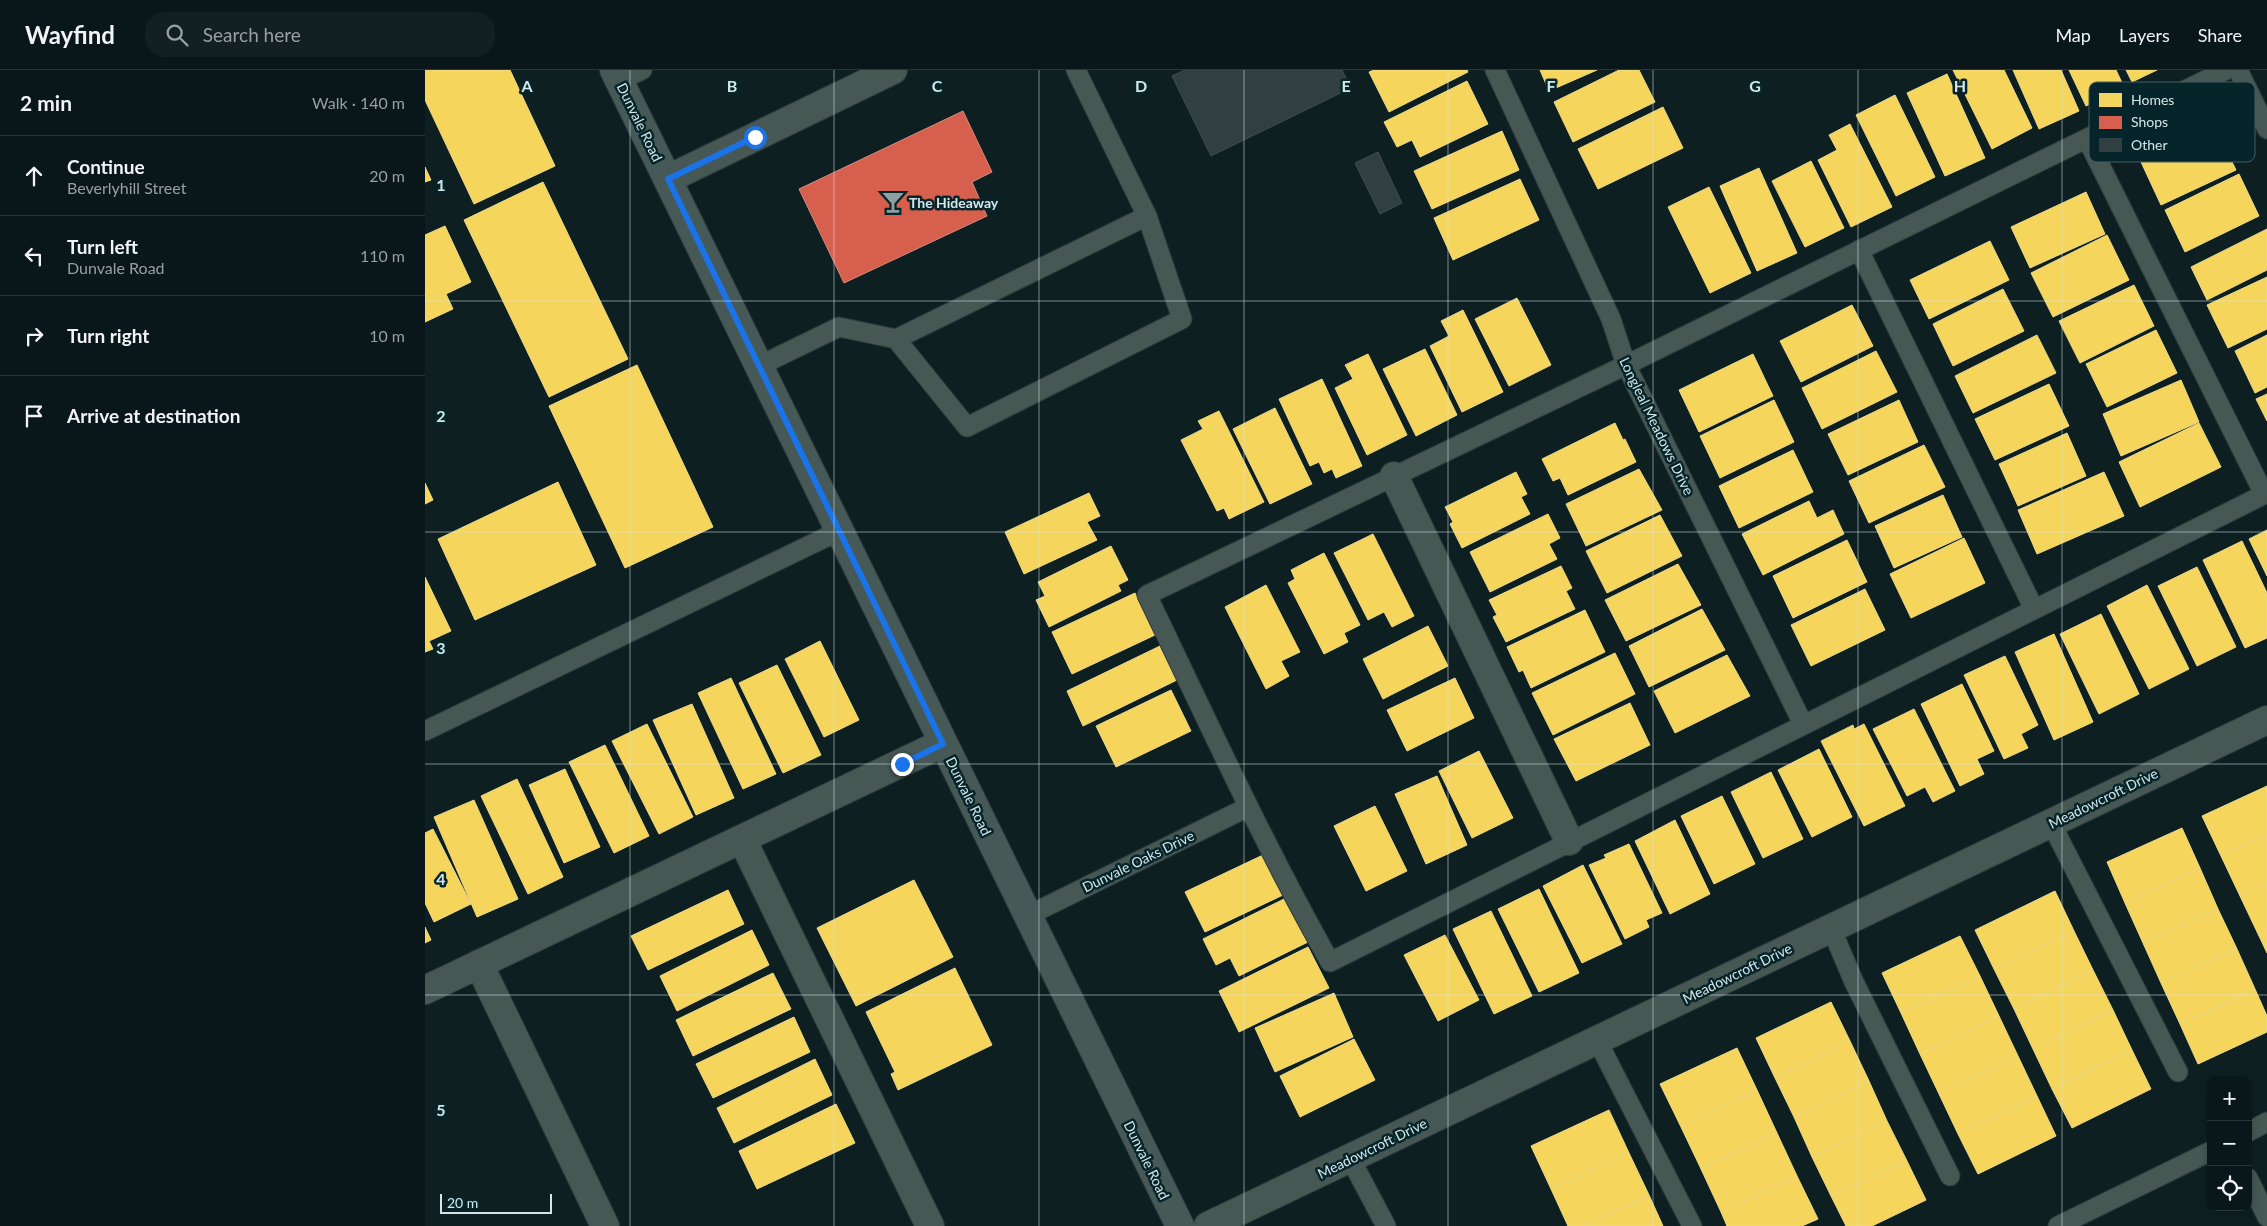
<!DOCTYPE html>
<html lang="en">
<head>
<meta charset="utf-8">
<style>
	:root { --surface:#0a171a; --page:#132023; --text:#f1f3f6; --muted:#999fa2; --line:#2a3639 }
	body { margin:0; font-family:Lato,sans-serif; background:var(--page); color:var(--text) }
	.controls { position:absolute; right:15px; bottom:15px; display:grid; overflow:hidden; border-radius:10px; box-shadow:0 2px 8px #0003 }
	.controls button { width:45px; height:45px; display:grid; place-items:center; padding:0; border:0; border-bottom:1px solid var(--line); background:var(--surface); color:var(--text); font:25px sans-serif }
	.scale { position:absolute; left:15px; bottom:12px; width:112px; box-sizing:border-box; padding-left:5px; border:2px solid #d5e6e9; border-top:0; font-size:14px; line-height:18px; white-space:nowrap; color:#d5e6e9; -webkit-text-stroke:4px #06252a; paint-order:stroke }
	.stop { position:absolute; width:15px; height:15px; margin:-11px; border:4px solid #1a73e8; border-radius:50%; background:#fff }
	.stop.end { background:#1a73e8; border-color:#fff; box-shadow:0 1px 5px #0008 }
	.list { margin:0; padding:0; list-style:none }
	h2 { display:flex; justify-content:space-between; align-items:center; height:65px; margin:0; padding:0 20px; font-size:21px }
	h2 small { font-size:16px; font-weight:400; color:var(--muted) }
	.list li { display:grid; grid-template-columns:32px 1fr auto; gap:15px; align-items:center; box-sizing:border-box; height:80px; padding:0 20px; border-top:1px solid var(--line) }
	.list b { display:block; font-size:19px; white-space:nowrap }
	.list p { margin:0; font-size:16px; white-space:nowrap; color:var(--muted) }
	.list em { font-size:16px; font-style:normal; color:var(--muted) }
	.icon { flex:none; width:28px; height:28px; fill:none; stroke:currentColor; stroke-width:2; stroke-linecap:round; stroke-linejoin:round }
	.map { position:relative; flex:none; width:1842px; height:1156px; overflow:hidden }
	header { display:flex; align-items:center; gap:30px; box-sizing:border-box; height:70px; padding:0 25px; background:var(--surface); border-bottom:1px solid var(--line) }
	header strong { font-size:24px }
	nav { display:flex; gap:28px; margin-inline-start:auto; font-size:18px }
	.search { width:350px; height:45px; background:var(--page); display:flex; align-items:center; gap:12px; box-sizing:border-box; padding:0 18px; border-radius:20px; color:var(--muted); font-size:19px }
	main { display:flex }
	aside { flex:1; background:var(--surface) }
	.map>svg:first-child { display:block }
	.homes { fill:#f6d55c; stroke:#ecda86 }
	.shops { fill:#d6604d; stroke:#d6887c }
	.building { fill:#323f42; stroke:#404c50 }
	.lines { fill:none; stroke-linecap:round; stroke-linejoin:round }
	.lane-casing { stroke:#2c3a3c; stroke-width:21 }
	.street-casing { stroke:#2c3a3c; stroke-width:30 }
	.secondary-casing { stroke:#2c3a3c; stroke-width:30 }
	.lane { stroke:#465754; stroke-width:19 }
	.street { stroke:#465754; stroke-width:28 }
	.secondary { stroke:#465956; stroke-width:28 }
	.route { stroke:#1a73e8; stroke-width:6 }
	.grid { fill:none; stroke:#d5e6e9; stroke-width:1; stroke-opacity:0.55 }
	.labels { text-anchor:middle; dominant-baseline:central; stroke-width:5; stroke-linejoin:round; paint-order:stroke }
	.street-label { font-size:14px; fill:#d5e6e9; stroke:#06252a }
	.poi-label { font-size:14px; font-weight:bold; fill:#d5e6e9; stroke:#06252a; text-anchor:start }
	.key { fill:#06252a; stroke:#445f63; stroke-width:1 }
	.key-label { font-size:14px; fill:#d5e6e9 }
	.grid-label { font-size:16px; text-anchor:middle; font-weight:bold; fill:#d5e6e9; stroke:#06252a; stroke-width:5; stroke-linejoin:round; paint-order:stroke }
</style>
</head>
<body>
<header>
<strong>Wayfind</strong>
<div class="search"><svg class="icon" aria-label="search" viewBox="0 0 24 24"><circle cx="10" cy="10" r="6"/><path d="M15 15l6 6"/></svg>Search here</div>
<nav><a>Map</a><a>Layers</a><a>Share</a></nav>
</header>
<main>
<aside>
<h2>2 min<small>Walk · 140 m</small></h2>
<ul class="list">
<li><svg class="icon" aria-label="ahead" viewBox="0 0 24 24"><path d="M12 20V5M6 11l6-6 6 6"/></svg><div><b>Continue</b><p>Beverlyhill Street</p></div><em>20 m</em></li>
<li><svg class="icon" aria-label="left" viewBox="0 0 24 24"><path d="M17 20v-9H6M10 6l-5 5 5 5"/></svg><div><b>Turn left</b><p>Dunvale Road</p></div><em>110 m</em></li>
<li><svg class="icon" aria-label="right" viewBox="0 0 24 24"><path d="M7 20v-9h11M14 6l5 5-5 5"/></svg><div><b>Turn right</b></div><em>10 m</em></li>
<li><svg class="icon" aria-label="arrive" viewBox="0 0 24 24"><path d="M6 21V4h12l-3 4 3 4H6"/></svg><div><b>Arrive at destination</b></div></li>
</ul>
</aside>
<div class="map">
<svg width="1842" height="1156" viewBox="0 0 1842 1156">
	<rect width="100%" height="100%" fill="#0e1f22"/>
	<!-- homes -->
	<g class="homes">
		<polygon points="0,0 85,0 130,96 49,134 0,30"/>
		<polygon points="949,0 1042,0 1043,2 964,42 944,2"/>
		<polygon points="1115,0 1172,0 1124,21"/>
		<polygon points="1194,0 1214,0 1230,32 1148,72 1129,32"/>
		<polygon points="1528,0 1579,0 1607,58 1567,79"/>
		<polygon points="1588,0 1636,0 1654,41 1614,59"/>
		<polygon points="1644,0 1691,0 1699,17 1661,36"/>
		<polygon points="1701,0 1732,0 1707,12"/>
		<polygon points="1522,4 1560,88 1520,106 1482,23"/>
		<polygon points="1042,11 1063,54 995,87 987,70 972,77 959,52"/>
		<polygon points="1470,25 1510,107 1471,126 1431,45"/>
		<polygon points="1238,37 1258,78 1173,119 1153,79"/>
		<polygon points="1425,54 1467,137 1426,157 1393,90 1412,80 1404,65"/>
		<polygon points="1790,57 1811,100 1736,135 1716,92"/>
		<polygon points="1077,61 1094,100 1007,139 989,101"/>
		<polygon points="1386,91 1419,158 1380,177 1347,111"/>
		<polygon points="0,97 6,110 0,112"/>
		<polygon points="1334,98 1372,183 1332,201 1295,116"/>
		<polygon points="1814,104 1834,146 1760,182 1740,140"/>
		<polygon points="1095,109 1114,150 1028,190 1009,148"/>
		<polygon points="118,112 203,289 124,327 39,150"/>
		<polygon points="1284,117 1326,203 1285,223 1243,137"/>
		<polygon points="1661,122 1680,164 1605,198 1586,157"/>
		<polygon points="20,156 46,212 21,224 28,239 0,252 0,165"/>
		<polygon points="1842,159 1842,200 1782,230 1766,197"/>
		<polygon points="1682,165 1704,210 1628,247 1606,203"/>
		<polygon points="1565,171 1584,210 1504,249 1485,210"/>
		<polygon points="1842,207 1842,259 1803,278 1782,235"/>
		<polygon points="1709,215 1729,256 1655,293 1634,251"/>
		<polygon points="1578,219 1599,261 1528,296 1508,254"/>
		<polygon points="1092,228 1126,295 1084,316 1050,249"/>
		<polygon points="1427,235 1448,276 1376,312 1355,271"/>
		<polygon points="1038,240 1078,322 1037,342 1005,276 1024,266 1016,251"/>
		<polygon points="1731,260 1752,303 1682,337 1661,294"/>
		<polygon points="1612,265 1631,303 1548,343 1530,306"/>
		<polygon points="1842,265 1842,317 1830,323 1810,281"/>
		<polygon points="1000,279 1032,345 991,366 958,299"/>
		<polygon points="1451,281 1472,322 1397,359 1377,318"/>
		<polygon points="943,284 982,365 942,385 910,318 928,309 920,295"/>
		<polygon points="1328,284 1348,326 1274,362 1254,320"/>
		<polygon points="212,295 288,457 200,498 124,336"/>
		<polygon points="897,309 937,396 911,408 907,399 899,403 894,392 885,396 854,329"/>
		<polygon points="1756,310 1774,352 1696,386 1678,344"/>
		<polygon points="1624,314 1644,356 1570,390 1550,349"/>
		<polygon points="1842,324 1842,351 1831,329"/>
		<polygon points="1349,330 1369,372 1295,408 1275,366"/>
		<polygon points="1474,330 1493,372 1423,405 1403,364"/>
		<polygon points="850,338 887,414 845,434 808,359"/>
		<polygon points="794,341 839,432 804,449 799,438 792,441 756,370 778,359 773,351"/>
		<polygon points="1190,353 1198,370 1200,369 1211,392 1143,425 1135,408 1128,411 1117,389"/>
		<polygon points="1774,353 1796,397 1715,437 1694,392"/>
		<polygon points="1642,363 1661,406 1593,436 1574,394"/>
		<polygon points="1499,375 1520,417 1444,453 1424,411"/>
		<polygon points="1368,380 1388,422 1314,458 1294,416"/>
		<polygon points="1214,399 1237,440 1161,476 1141,434"/>
		<polygon points="1091,402 1102,424 1096,427 1105,444 1037,478 1025,454 1028,452 1020,437"/>
		<polygon points="1679,402 1699,446 1612,484 1593,440"/>
		<polygon points="133,412 171,495 50,550 13,469"/>
		<polygon points="0,413 8,430 0,434"/>
		<polygon points="664,423 675,446 662,452 672,470 599,504 580,462"/>
		<polygon points="1518,425 1537,467 1469,498 1450,456"/>
		<polygon points="1384,431 1392,448 1408,440 1419,464 1338,505 1317,464"/>
		<polygon points="1123,444 1135,468 1124,474 1132,489 1065,522 1045,482"/>
		<polygon points="1235,445 1257,486 1182,523 1161,481"/>
		<polygon points="1842,460 1842,506 1824,469"/>
		<polygon points="948,464 989,546 967,557 959,542 943,550 909,483"/>
		<polygon points="1539,468 1560,513 1486,548 1465,504"/>
		<polygon points="1422,470 1442,512 1368,548 1348,506"/>
		<polygon points="1817,471 1842,523 1842,568 1820,578 1778,490"/>
		<polygon points="686,476 703,510 693,515 696,521 624,557 611,530 620,526 613,512"/>
		<polygon points="899,483 935,555 919,563 923,572 899,584 863,513 870,509 866,500"/>
		<polygon points="1253,494 1276,535 1201,571 1180,530"/>
		<polygon points="1136,496 1147,518 1141,521 1150,539 1081,572 1068,547 1072,545 1064,530"/>
		<polygon points="1772,497 1811,577 1772,596 1733,516"/>
		<polygon points="0,507 26,561 4,571 8,579 0,582"/>
		<polygon points="841,515 875,582 856,591 864,606 841,619 800,537"/>
		<polygon points="1722,515 1764,599 1724,619 1682,536"/>
		<polygon points="1440,519 1460,560 1386,596 1366,555"/>
		<polygon points="710,523 730,565 647,604 627,562"/>
		<polygon points="1277,539 1300,580 1224,617 1204,576"/>
		<polygon points="1160,540 1180,582 1106,618 1098,600 1094,602 1082,577"/>
		<polygon points="1676,544 1714,624 1674,644 1635,564"/>
		<polygon points="1003,556 1023,596 958,629 938,589"/>
		<polygon points="1629,564 1668,652 1629,670 1590,582"/>
		<polygon points="395,571 434,650 399,667 360,589"/>
		<polygon points="735,576 752,610 658,656 642,621"/>
		<polygon points="1190,583 1210,624 1128,665 1107,623"/>
		<polygon points="1302,585 1325,626 1250,663 1229,621"/>
		<polygon points="1580,586 1613,655 1596,664 1603,678 1579,689 1539,605"/>
		<polygon points="352,595 396,685 358,703 314,613"/>
		<polygon points="306,608 351,704 318,719 273,623"/>
		<polygon points="1030,608 1049,648 982,681 962,640"/>
		<polygon points="1537,614 1569,681 1552,689 1559,704 1535,716 1496,634"/>
		<polygon points="746,620 766,661 691,697 671,656"/>
		<polygon points="1205,633 1225,675 1151,711 1129,669"/>
		<polygon points="267,634 309,728 271,745 228,650"/>
		<polygon points="1489,639 1530,721 1508,732 1500,717 1482,726 1448,659"/>
		<polygon points="222,654 268,747 234,764 187,671"/>
		<polygon points="1439,654 1480,736 1439,756 1396,671 1428,655 1429,659"/>
		<polygon points="180,675 224,766 189,783 144,692"/>
		<polygon points="1394,679 1427,747 1387,767 1353,700"/>
		<polygon points="1054,681 1088,748 1047,768 1014,701"/>
		<polygon points="140,699 175,777 139,793 104,715"/>
		<polygon points="1346,702 1378,769 1338,788 1306,722"/>
		<polygon points="1012,706 1042,775 1001,794 970,724"/>
		<polygon points="92,709 138,807 103,824 56,726"/>
		<polygon points="1842,716 1842,765 1796,786 1777,746"/>
		<polygon points="1297,726 1330,794 1289,814 1256,746"/>
		<polygon points="49,730 93,829 52,847 9,747"/>
		<polygon points="950,736 982,801 941,821 909,756"/>
		<polygon points="1250,750 1285,824 1245,844 1210,771"/>
		<polygon points="1757,758 1775,798 1700,833 1682,792"/>
		<polygon points="8,759 46,834 9,852 0,833 0,763"/>
		<polygon points="1842,765 1842,814 1815,826 1796,786"/>
		<polygon points="1204,774 1237,843 1221,850 1224,857 1200,869 1164,795 1181,788 1179,785"/>
		<polygon points="838,785 858,825 780,862 760,822"/>
		<polygon points="1158,795 1197,874 1157,893 1118,816"/>
		<polygon points="1775,798 1793,839 1718,873 1700,833"/>
		<polygon points="489,810 528,887 431,936 392,858"/>
		<polygon points="1842,814 1842,862 1834,866 1815,826"/>
		<polygon points="1114,819 1154,903 1114,922 1073,839"/>
		<polygon points="303,820 319,854 223,900 206,866"/>
		<polygon points="1630,821 1649,861 1569,899 1550,860"/>
		<polygon points="861,828 883,872 814,906 805,888 791,895 778,869"/>
		<polygon points="1793,839 1812,879 1736,913 1718,873"/>
		<polygon points="1066,841 1107,926 1069,944 1028,859"/>
		<polygon points="0,857 6,870 0,873"/>
		<polygon points="327,860 344,895 252,941 235,906"/>
		<polygon points="1649,861 1668,900 1589,939 1569,899"/>
		<polygon points="1842,862 1842,883 1834,866"/>
		<polygon points="1020,865 1054,930 1013,951 979,885"/>
		<polygon points="1535,866 1555,906 1476,943 1457,903"/>
		<polygon points="883,877 904,918 814,962 794,921"/>
		<polygon points="1812,879 1830,919 1755,954 1736,913"/>
		<polygon points="530,898 567,975 473,1020 466,1004 470,1002 441,942"/>
		<polygon points="1668,900 1688,940 1608,979 1589,939"/>
		<polygon points="348,903 366,939 268,986 251,950"/>
		<polygon points="1555,906 1574,946 1495,984 1476,943"/>
		<polygon points="1830,919 1842,946 1842,962 1773,994 1755,954"/>
		<polygon points="909,923 928,967 850,1002 830,958"/>
		<polygon points="1406,932 1425,971 1350,1008 1331,968"/>
		<polygon points="1688,940 1707,980 1627,1019 1608,979"/>
		<polygon points="1574,946 1593,986 1514,1024 1495,984"/>
		<polygon points="369,947 385,982 288,1028 271,994"/>
		<polygon points="929,969 950,1010 875,1047 855,1006"/>
		<polygon points="1425,971 1444,1011 1369,1047 1350,1008"/>
		<polygon points="1312,978 1332,1020 1256,1057 1235,1014"/>
		<polygon points="1707,980 1726,1019 1647,1058 1627,1019"/>
		<polygon points="1593,986 1612,1026 1533,1064 1514,1024"/>
		<polygon points="390,989 407,1025 309,1073 292,1038"/>
		<polygon points="1444,1011 1462,1051 1387,1087 1369,1047"/>
		<polygon points="1332,1020 1352,1063 1276,1099 1256,1057"/>
		<polygon points="1612,1026 1631,1066 1553,1104 1533,1064"/>
		<polygon points="411,1034 430,1073 332,1119 314,1081"/>
		<polygon points="1184,1040 1204,1083 1126,1119 1106,1076"/>
		<polygon points="1462,1051 1482,1091 1406,1126 1387,1087"/>
		<polygon points="1352,1063 1372,1106 1296,1142 1276,1099"/>
		<polygon points="1204,1083 1224,1125 1158,1156 1143,1156 1126,1119"/>
		<polygon points="1482,1091 1501,1130 1447,1156 1421,1156 1406,1126"/>
		<polygon points="1372,1106 1393,1149 1377,1156 1302,1156 1296,1142"/>
		<polygon points="1224,1125 1238,1156 1158,1156"/>
	</g>
	<!-- shops -->
	<polygon class="shops" points="538,41 567,102 547,112 562,146 419,213 374,119"/>
	<!-- building -->
	<g class="building">
		<polygon points="760,0 917,0 926,18 786,86 747,6"/>
		<polygon points="953,82 977,133 955,144 930,93"/>
	</g>
	<g class="lines">
		<defs>
			<g id="lane">
				<polyline points="1070,0 1186,249 1201,295 1378,654"/>
				<path d="M1801 0 1201 295 722 525C781 648 838 773 905 892L1842 423"/>
				<polyline points="1813,0 1842,59"/>
				<polyline points="194,11 217,0"/>
				<polyline points="1662,69 1839,424"/>
				<polyline points="1434,180 1609,539"/>
				<polyline points="471,269 542,357 757,249 722,146"/>
				<polyline points="334,296 414,257 471,269 722,146 651,0"/>
				<polyline points="0,661 414,461"/>
				<polyline points="1626,753 1753,1002"/>
				<polyline points="602,846 823,737"/>
				<polyline points="1406,858 1429,912 1525,1106"/>
				<polyline points="1172,970 1267,1156"/>
				<polyline points="1823,1062 1842,1052"/>
				<polyline points="925,1088 961,1156"/>
				<polyline points="1823,1108 1842,1147"/>
				<polyline points="1633,1156 1786,1081"/>
			</g>
			<g id="street">
				<polyline points="243,109 468,0"/>
				<polyline points="969,406 1144,771"/>
				<polyline points="317,769 505,1156"/>
				<polyline points="54,894 180,1156"/>
				<polyline points="0,920 518,673"/>
				<polyline points="783,1156 1842,650"/>
			</g>
			<polyline id="secondary" points="189,0 755,1156"/>
		</defs>
		<!-- lane casing -->
		<use href="#lane" class="lane-casing"/>
		<!-- street casing -->
		<use href="#street" class="street-casing"/>
		<!-- secondary casing -->
		<use href="#secondary" class="secondary-casing"/>
		<!-- lane -->
		<use href="#lane" class="lane"/>
		<!-- street -->
		<use href="#street" class="street"/>
		<!-- secondary -->
		<use href="#secondary" class="secondary"/>
	</g>
	<g class="lines">
		<!-- route -->
		<polyline class="route" points="330,67 243,109 518,674 477,694"/>
	</g>
	<!-- grid -->
	<path class="grid" d="M205 0V1156M409 0V1156M614 0V1156M819 0V1156M1023 0V1156M1228 0V1156M1433 0V1156M1637 0V1156M0 231H1842M0 462H1842M0 694H1842M0 925H1842"/>
	<!-- icons -->
	<defs>
		<symbol id="bar-bare" viewBox="-9 -9 18 18"><path d="M-6-5H6L.8 .8V4.5H3.5V6h-7V4.5H-.8V.8Z" fill="#8fa0a3" stroke="#06252a" stroke-width="2.5" paint-order="stroke"/></symbol>
	</defs>
	<g fill-rule="evenodd">
		<use href="#bar-bare" x="452" y="116" width="32" height="32"/>
	</g>
	<g class="labels">
		<!-- street labels -->
		<g class="street-label">
			<text transform="translate(215 52) rotate(64)">Dunvale Road</text>
			<text transform="translate(1232 356) rotate(64)">Longleal Meadows Drive</text>
			<text transform="translate(544 726) rotate(64)">Dunvale Road</text>
			<text transform="translate(1678 728) rotate(-26)">Meadowcroft Drive</text>
			<text transform="translate(713 791) rotate(-26)">Dunvale Oaks Drive</text>
			<text transform="translate(1312 903) rotate(-26)">Meadowcroft Drive</text>
			<text transform="translate(947 1078) rotate(-26)">Meadowcroft Drive</text>
			<text transform="translate(722 1090) rotate(64)">Dunvale Road</text>
		</g>
		<!-- poi labels -->
		<g class="poi-label">
			<text x="484" y="132">The Hideaway</text>
		</g>
	</g>
	<!-- legend -->
	<rect x="1664" y="12" width="166" height="80" rx="8" class="key"/>
	<rect x="1674" y="23" width="23" height="14" fill="#f6d55c"/>
	<rect x="1674" y="46" width="23" height="13" fill="#d6604d"/>
	<rect x="1674" y="68" width="23" height="14" fill="#323f42"/>
	<g class="key-label">
		<text x="1706" y="35">Homes</text>
		<text x="1706" y="57">Shops</text>
		<text x="1706" y="80">Other</text>
	</g>
	<g class="grid-label">
		<text x="102" y="22">A</text>
		<text x="307" y="22">B</text>
		<text x="512" y="22">C</text>
		<text x="716" y="22">D</text>
		<text x="921" y="22">E</text>
		<text x="1126" y="22">F</text>
		<text x="1330" y="22">G</text>
		<text x="1535" y="22">H</text>
		<text x="16" y="121">1</text>
		<text x="16" y="352">2</text>
		<text x="16" y="584">3</text>
		<text x="16" y="815">4</text>
		<text x="16" y="1046">5</text>
	</g>
</svg>
<div class="controls">
<button>+</button>
<button>−</button>
<button><svg class="icon" aria-label="locate" viewBox="0 0 24 24"><circle cx="12" cy="12" r="6"/><path d="M12 2v4M12 18v4M2 12h4M18 12h4"/></svg></button>
</div>
<div class="scale">20 m</div>
<div class="stop" style="left:330px;top:67px"></div>
<div class="stop end" style="left:477px;top:694px"></div>
</div>
</main>
</body>
</html>
